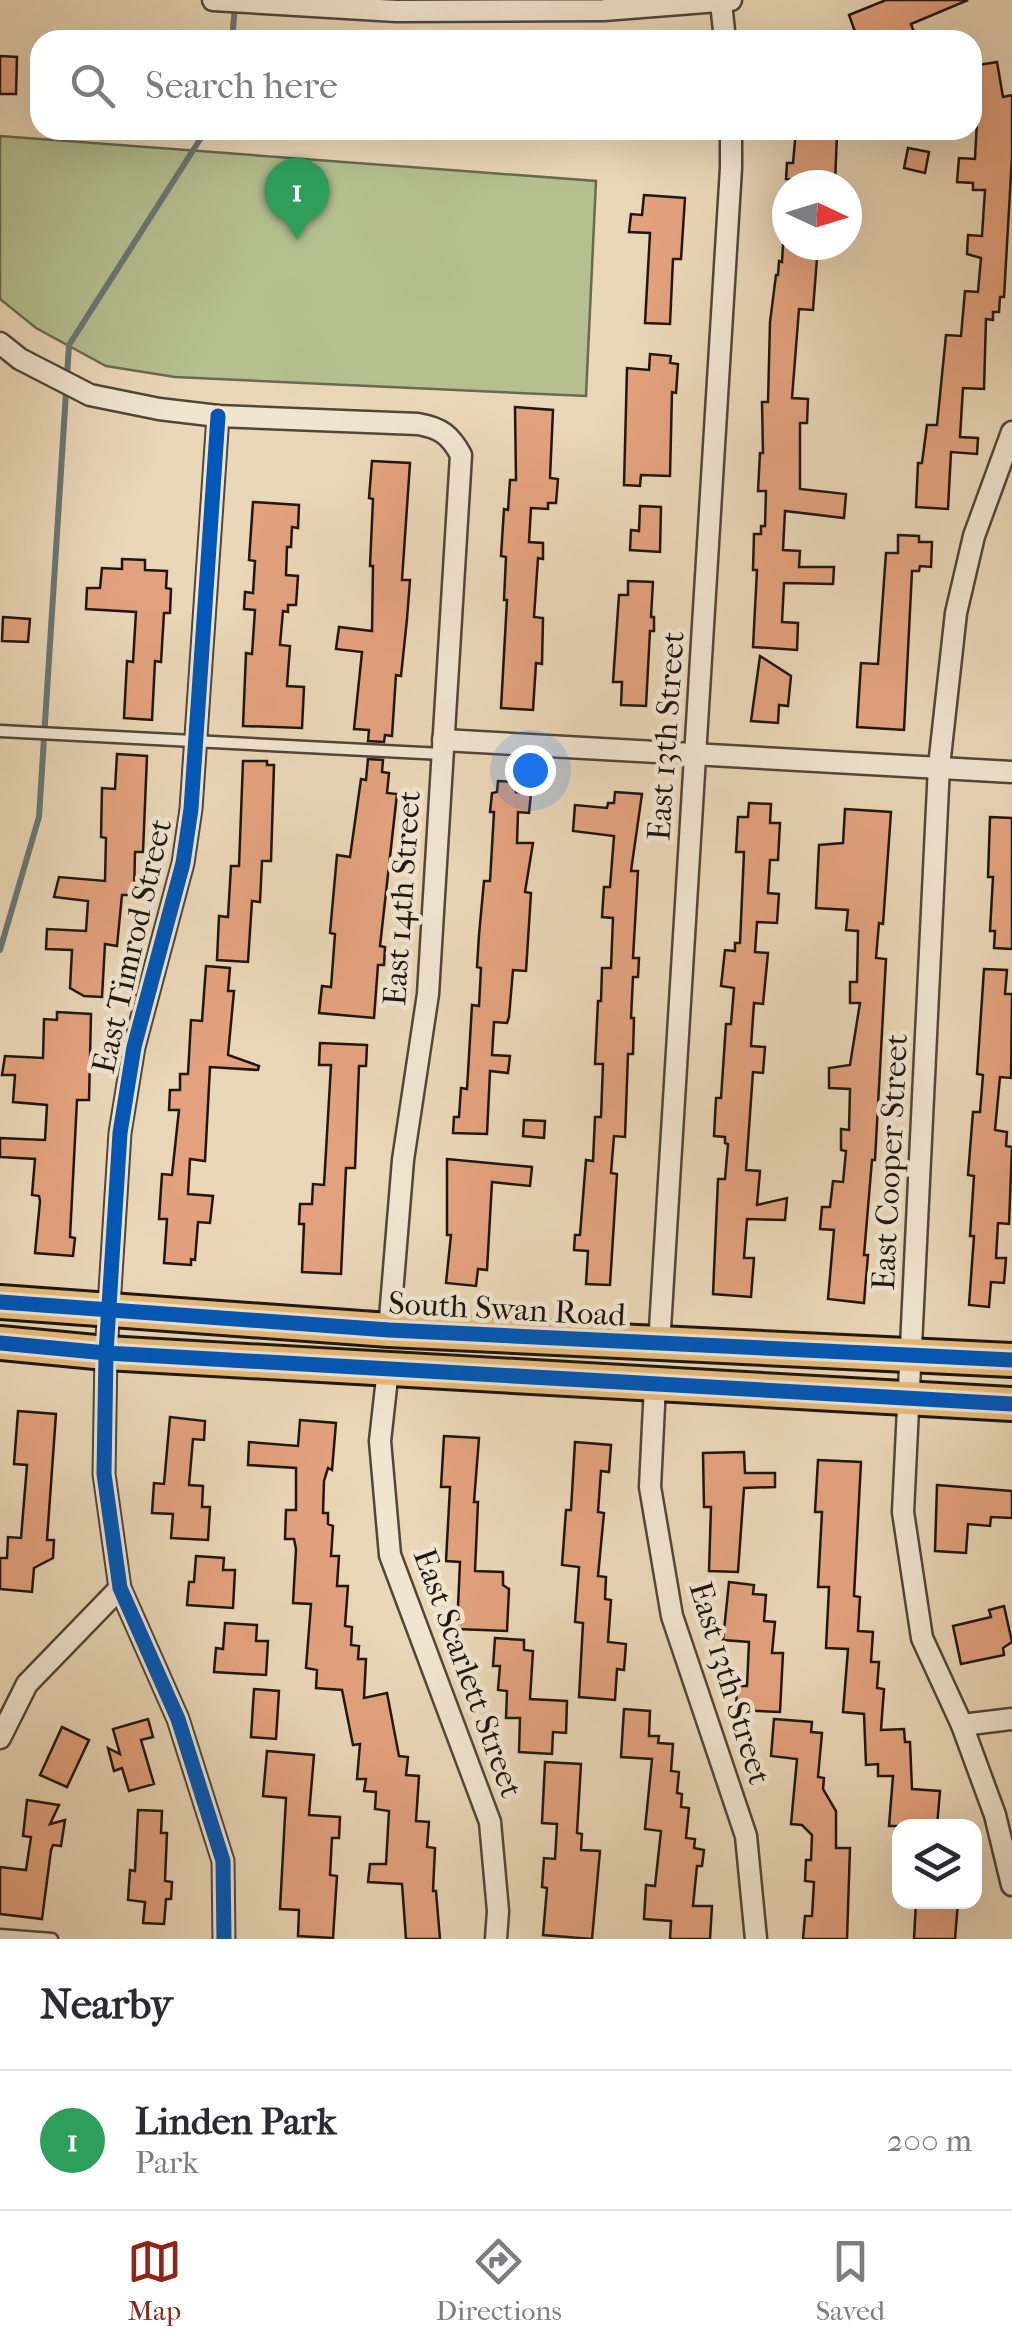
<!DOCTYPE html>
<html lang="en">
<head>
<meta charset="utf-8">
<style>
	:root { --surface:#fff; --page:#f2f2f3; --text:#2b2b33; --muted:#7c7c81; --line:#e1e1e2; --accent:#8f2418 }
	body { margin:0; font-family:"IM FELL French Canon",serif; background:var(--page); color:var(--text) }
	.controls { position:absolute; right:30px; bottom:30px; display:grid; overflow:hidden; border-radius:20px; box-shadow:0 10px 40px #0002 }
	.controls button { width:90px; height:90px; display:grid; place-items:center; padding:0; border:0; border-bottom:2px solid var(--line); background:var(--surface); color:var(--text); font:50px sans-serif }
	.compass { position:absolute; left:772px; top:170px; width:90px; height:90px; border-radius:50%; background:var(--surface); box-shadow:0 10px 40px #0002; rotate:94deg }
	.you { position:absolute; left:530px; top:770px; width:35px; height:35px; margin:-25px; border:8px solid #fff; border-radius:50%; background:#1a73e8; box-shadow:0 0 0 15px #1a73e833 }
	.badge { display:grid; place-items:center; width:65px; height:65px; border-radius:50%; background:var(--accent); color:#fff; font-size:32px; font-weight:700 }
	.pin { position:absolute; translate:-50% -82px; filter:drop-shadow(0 2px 5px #0008) }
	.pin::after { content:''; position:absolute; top:52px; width:35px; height:30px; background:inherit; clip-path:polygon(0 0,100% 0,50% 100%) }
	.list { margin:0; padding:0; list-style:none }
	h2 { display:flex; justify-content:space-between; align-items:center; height:130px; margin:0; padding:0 40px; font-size:42px }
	h2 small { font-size:32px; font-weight:400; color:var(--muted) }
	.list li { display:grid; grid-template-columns:65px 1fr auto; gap:30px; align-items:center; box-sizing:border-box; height:140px; padding:0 40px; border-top:2px solid var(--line) }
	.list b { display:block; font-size:38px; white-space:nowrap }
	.list p { margin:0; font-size:32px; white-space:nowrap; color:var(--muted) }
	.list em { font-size:32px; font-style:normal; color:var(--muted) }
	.icon { flex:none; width:55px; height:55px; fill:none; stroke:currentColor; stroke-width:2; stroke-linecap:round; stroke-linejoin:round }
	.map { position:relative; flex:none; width:1012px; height:1939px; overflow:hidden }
	.search { position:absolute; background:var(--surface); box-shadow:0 10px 40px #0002; left:30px; right:30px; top:30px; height:110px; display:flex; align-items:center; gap:25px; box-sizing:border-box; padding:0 35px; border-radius:30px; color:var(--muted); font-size:38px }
	.sheet { height:270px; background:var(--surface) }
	nav { display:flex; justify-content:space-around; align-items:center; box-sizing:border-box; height:140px; border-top:2px solid var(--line); background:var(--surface); font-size:28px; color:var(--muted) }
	nav a { display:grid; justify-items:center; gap:5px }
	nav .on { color:var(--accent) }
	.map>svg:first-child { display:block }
	.green { fill:#b5bf90; stroke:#6a6a4f; stroke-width:2.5 }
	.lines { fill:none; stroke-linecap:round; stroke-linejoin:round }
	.stream { stroke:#697774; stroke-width:6 }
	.building { fill:#e3a27d; stroke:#1f160e; stroke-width:2.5 }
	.lane-casing { stroke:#524638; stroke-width:15 }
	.street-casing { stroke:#524638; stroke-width:25 }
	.primary-casing { stroke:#1f160e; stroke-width:38 }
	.lane { stroke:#f1e5d0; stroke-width:10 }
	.street { stroke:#f1e5d0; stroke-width:20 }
	.primary { stroke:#e5bc7c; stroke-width:32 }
	.cycleway-casing { stroke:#f1e5d0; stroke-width:21 }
	.cycleway { stroke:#0057b8; stroke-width:15 }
	.labels { text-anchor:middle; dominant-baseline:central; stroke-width:9; stroke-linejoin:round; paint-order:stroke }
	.street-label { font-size:32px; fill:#1f160e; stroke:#f1e5d0 }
</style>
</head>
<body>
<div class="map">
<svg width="1012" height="1939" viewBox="0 0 1012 1939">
	<rect width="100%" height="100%" fill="#ead7b7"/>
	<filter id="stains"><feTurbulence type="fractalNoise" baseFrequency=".002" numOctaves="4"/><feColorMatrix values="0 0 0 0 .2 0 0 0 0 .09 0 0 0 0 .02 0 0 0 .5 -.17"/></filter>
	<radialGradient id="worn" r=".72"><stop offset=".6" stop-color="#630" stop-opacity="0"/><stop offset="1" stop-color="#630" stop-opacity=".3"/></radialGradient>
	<!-- green -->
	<polygon class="green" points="0,136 596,181 586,396 175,377 106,366 36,328 0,299"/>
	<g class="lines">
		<!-- stream -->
		<g class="stream">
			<polyline points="232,40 235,6"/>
			<polyline points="0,950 39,817 69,345 206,130"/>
		</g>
	</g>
	<!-- building -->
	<g class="building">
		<polygon points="886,0 968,0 911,24 914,32 894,40 858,40 849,15"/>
		<polygon points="0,56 17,57 16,94 0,94"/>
		<polygon points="997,62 1003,97 1012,95 1012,157 1004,297 1000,297 999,312 993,312 993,320 986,319 984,389 963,388 960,437 978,438 977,454 951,452 948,509 916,507 918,463 922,463 927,425 937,425 946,335 961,336 965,291 978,292 981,258 967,254 968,235 982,236 985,190 973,190 973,183 957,182 959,158 975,159 977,121 972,122 972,66"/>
		<polygon points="796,130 837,134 835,183 786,179 787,163 793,163"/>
		<polygon points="908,148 929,152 925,173 904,168"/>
		<polygon points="644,195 685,198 681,259 673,259 670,324 645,323 650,233 629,232 631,214 642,215"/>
		<polygon points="783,245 818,245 813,310 799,309 792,398 808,399 807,423 800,423 800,489 846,494 844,518 785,511 783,550 800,551 799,567 834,567 833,584 784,583 782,622 798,623 797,650 753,647 757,570 753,570 754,534 761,534 761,526 765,526 766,491 758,491 760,453 763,453 762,402 768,402 770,322 776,275 778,275 779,261 782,262"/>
		<polygon points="650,354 671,356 670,363 678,364 676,393 672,392 670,476 641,475 640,486 624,485 627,368 649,370"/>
		<polygon points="515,407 553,410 550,478 558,479 556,503 548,503 548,509 531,508 529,542 543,543 543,559 538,558 534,617 543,618 542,664 536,663 533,710 501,708 507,600 504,600 506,557 501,556 504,509 508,510 510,480 516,480"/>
		<polygon points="372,461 410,463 402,580 410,580 407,619 401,676 396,675 392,736 385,735 384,742 368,741 369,730 354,729 362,652 336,649 339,627 372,631 373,566 370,566 373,499 369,498"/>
		<polygon points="253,502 299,505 298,528 292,527 291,547 287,547 286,575 298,576 296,605 288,605 288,612 283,611 280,645 290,646 287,686 304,687 302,728 243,726 246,653 252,654 255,610 244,609 245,592 253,593 255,561 249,560"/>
		<polygon points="640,506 661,507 660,552 630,550 631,530 639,531"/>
		<polygon points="898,535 919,536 919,542 932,542 931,567 920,566 919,571 912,571 904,730 857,727 861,663 878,664 886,553 898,553"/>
		<polygon points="122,559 145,560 145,570 167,571 166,588 171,589 170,613 164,613 161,662 155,661 152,720 124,718 127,661 133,662 136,612 86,609 87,588 100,588 102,568 122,569"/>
		<polygon points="628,581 653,582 651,617 654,617 654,631 650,631 646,706 621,705 622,682 613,682 619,595 628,595"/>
		<polygon points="3,617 30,619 28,642 2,641"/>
		<polygon points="760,656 791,676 788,706 779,705 778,723 751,721"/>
		<polygon points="117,754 147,756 143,852 135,852 134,895 122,895 117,946 105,944 102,997 84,996 70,988 72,950 46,949 47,929 86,931 88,901 54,897 59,877 105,881 106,838 101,837 102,788 115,789"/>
		<polygon points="368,759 383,760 382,772 389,773 387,793 397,794 380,946 385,947 384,965 378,965 374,1018 319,1013 322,986 331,987 335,934 330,933 337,855 350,857 361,779 366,780"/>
		<polygon points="243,761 267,761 267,765 274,765 271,861 262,861 260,902 252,901 248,962 217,960 219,916 228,917 231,866 239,866"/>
		<polygon points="498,781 516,782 516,792 531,793 529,813 518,812 517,843 533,843 525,892 531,893 526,971 513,970 509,1017 507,1023 494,1022 492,1055 510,1056 508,1073 490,1071 487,1134 453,1133 454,1117 459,1117 461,1088 467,1089 472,1005 479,1006 481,968 477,967 479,935 484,881 490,881 494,812 490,812 492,793 497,792"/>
		<polygon points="615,792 642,794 631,871 638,871 633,958 639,958 638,977 633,977 631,1018 634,1018 633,1054 628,1054 625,1137 614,1136 611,1173 617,1174 610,1285 586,1284 588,1251 574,1250 575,1235 580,1235 586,1160 593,1161 595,1117 601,1117 603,1064 595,1064 598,1001 601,1001 602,968 611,968 613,918 602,917 604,887 610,887 614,836 573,831 575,805 607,808 608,803 614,803"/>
		<polygon points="749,803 771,804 770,823 780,823 778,860 770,860 768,893 779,894 777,923 757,922 755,952 768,953 763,1004 754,1003 751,1046 765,1047 763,1073 753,1072 746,1170 760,1171 757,1205 787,1198 785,1220 747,1219 744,1258 754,1258 751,1297 713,1294 718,1179 725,1179 728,1144 725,1143 725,1137 714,1136 716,1098 721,1098 726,1024 731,1024 734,988 721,986 725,950 735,951 735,943 740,943 744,852 736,852 738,817 748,817"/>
		<polygon points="845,809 891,812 883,924 879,923 876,958 886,959 875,1160 872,1160 864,1255 868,1255 864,1303 828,1299 834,1230 820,1229 822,1207 830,1207 833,1181 843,1182 846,1151 841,1150 841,1129 849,1130 850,1089 829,1088 829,1068 850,1065 860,1003 850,1003 850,982 857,982 858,931 846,930 848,910 816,908 819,845 843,843"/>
		<polygon points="990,817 1012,818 1012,949 994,948 995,931 990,931 993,877 988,877"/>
		<polygon points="206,966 230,968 228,991 234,991 228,1055 259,1066 258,1070 210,1067 205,1161 190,1159 188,1194 213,1196 210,1223 198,1222 195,1260 191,1259 191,1265 164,1263 167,1219 159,1219 162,1174 172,1175 179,1110 169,1110 170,1090 180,1090 180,1074 188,1074 191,1020 202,1021"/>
		<polygon points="984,969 1007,970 1005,994 1012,994 1011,1078 1000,1077 995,1130 1007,1132 1006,1146 1012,1147 1009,1224 998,1223 996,1258 1006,1258 1004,1283 991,1282 989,1307 969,1305 974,1236 970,1236 974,1176 968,1175 973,1112 980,1112 983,1075 977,1074"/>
		<polygon points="57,1012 91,1014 89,1100 77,1100 70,1237 75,1238 73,1256 35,1253 40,1201 39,1196 32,1195 35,1159 0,1157 0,1138 45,1140 47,1105 13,1102 15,1075 2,1075 5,1056 43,1058 44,1019 57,1020"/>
		<polygon points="320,1043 367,1045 366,1066 359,1066 355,1168 346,1168 341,1274 302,1272 304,1224 299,1224 300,1204 312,1204 313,1184 324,1185 331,1065 319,1065"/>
		<polygon points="524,1120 545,1121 544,1138 523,1136"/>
		<polygon points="447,1159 532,1167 530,1186 492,1182 487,1270 478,1269 476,1286 446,1283 451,1235 447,1235"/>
		<polygon points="18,1411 56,1414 47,1540 54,1540 53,1558 34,1568 32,1592 0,1589 0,1558 7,1558 8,1537 21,1538 27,1465 14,1464"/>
		<polygon points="170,1417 205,1421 204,1440 193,1439 189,1485 203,1486 202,1507 210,1507 208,1540 171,1538 173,1514 152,1513 154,1483 164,1484"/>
		<polygon points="300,1420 336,1423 332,1470 328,1468 324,1481 323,1513 328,1513 328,1524 333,1526 331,1556 339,1556 337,1586 348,1586 345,1626 352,1627 351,1645 359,1646 358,1659 366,1659 364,1698 387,1693 399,1756 408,1757 406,1775 419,1776 416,1821 429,1822 427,1847 435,1848 433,1891 436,1891 440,1939 406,1939 402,1884 368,1882 370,1864 386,1864 389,1811 375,1809 376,1792 364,1791 366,1779 357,1779 360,1744 353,1745 342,1690 316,1688 317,1670 306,1668 311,1604 293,1603 296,1549 294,1539 285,1539 286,1510 296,1510 296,1468 248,1465 249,1442 298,1446"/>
		<polygon points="444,1436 479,1438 474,1502 478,1502 475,1571 503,1572 503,1585 509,1589 507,1631 457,1629 460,1562 446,1561 450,1487 441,1487"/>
		<polygon points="575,1442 611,1445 609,1472 601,1471 598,1512 604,1513 598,1576 606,1577 605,1599 611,1600 608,1642 626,1644 624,1670 617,1669 615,1700 579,1697 583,1623 575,1622 579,1567 562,1565 566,1510 571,1510"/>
		<polygon points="744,1452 745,1473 775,1473 775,1487 744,1488 738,1572 709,1571 711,1507 704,1507 703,1453"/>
		<polygon points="818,1460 861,1462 854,1596 860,1597 858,1631 873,1632 871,1662 879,1662 877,1688 884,1689 881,1730 904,1729 905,1742 910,1742 912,1789 940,1791 937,1826 889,1826 893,1776 878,1776 878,1764 866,1765 864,1714 843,1712 848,1649 826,1648 829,1587 818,1587 822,1512 815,1512"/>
		<polygon points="937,1485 1012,1491 1012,1518 991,1517 990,1526 968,1524 966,1553 935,1551"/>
		<polygon points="196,1556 224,1558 223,1570 235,1570 233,1608 187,1605 189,1582 194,1582"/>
		<polygon points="729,1582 754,1585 753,1594 766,1595 764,1621 775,1622 772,1653 783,1653 780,1712 736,1710 737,1686 747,1686 749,1642 723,1640"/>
		<polygon points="1004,1606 1012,1642 1003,1648 1004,1655 961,1664 953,1626 991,1617 989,1610"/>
		<polygon points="225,1623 257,1625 256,1641 268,1641 266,1675 214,1672 216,1648 223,1649"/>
		<polygon points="495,1638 524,1640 524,1650 533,1651 530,1699 567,1701 566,1733 553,1732 552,1754 519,1752 520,1718 506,1718 507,1691 498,1690 500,1666 493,1666"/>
		<polygon points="254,1689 279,1691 276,1739 251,1737"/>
		<polygon points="624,1709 650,1711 649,1736 659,1736 658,1743 673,1744 671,1771 679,1772 677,1793 682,1794 681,1807 689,1808 686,1838 695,1839 694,1848 704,1850 702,1866 697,1866 693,1906 712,1906 710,1939 670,1939 671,1921 644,1919 646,1885 655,1886 661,1831 645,1829 652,1759 621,1757"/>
		<polygon points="148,1719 153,1737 141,1740 154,1784 129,1791 122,1768 114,1771 108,1748 120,1754 113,1729"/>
		<polygon points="774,1719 812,1722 811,1732 822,1733 818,1777 824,1778 823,1789 836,1811 836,1848 850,1848 847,1939 803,1939 805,1916 812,1916 814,1882 805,1881 806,1860 811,1860 812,1835 802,1825 791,1824 797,1759 771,1756"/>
		<polygon points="62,1727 89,1740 67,1787 40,1775"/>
		<polygon points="267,1751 314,1755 309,1815 340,1817 339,1838 332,1838 330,1875 337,1876 333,1938 298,1936 299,1910 280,1909 286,1798 263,1796"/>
		<polygon points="545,1762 581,1764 577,1833 582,1834 581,1850 600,1851 592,1939 543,1935 547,1888 542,1887 544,1858 555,1859 557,1824 542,1823"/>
		<polygon points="27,1800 59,1805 50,1824 65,1820 61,1846 53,1845 51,1850 42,1919 0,1914 0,1867 26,1870 31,1837 23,1836"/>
		<polygon points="138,1810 162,1811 161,1833 167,1833 165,1881 172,1882 171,1899 166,1899 164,1924 143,1923 145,1902 128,1900 130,1870 135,1871"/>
		<polygon points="916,1902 958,1902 955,1939 914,1939"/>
	</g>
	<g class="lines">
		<defs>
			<g id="lane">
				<polyline points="0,731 442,754"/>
				<polyline points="0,1935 52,1939"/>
			</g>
			<g id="street">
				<polyline points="213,0 396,11 604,10 731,0"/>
				<polyline points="721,3 725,40"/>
				<path d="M0 343 20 359 90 395 159 409 218 416 418 424C441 428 450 435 461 455L428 994 403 1160 389 1330"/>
				<polyline points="218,416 191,809 183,863 134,1047 120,1133 106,1353 104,1474 120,1588 178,1719 223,1861 224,1939"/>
				<polyline points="1012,432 974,536 956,613 939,766 903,1512 922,1638 962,1725 995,1815 1012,1885"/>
				<polyline points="443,740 1012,772"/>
				<polyline points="659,1345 731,168 731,130"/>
				<polyline points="388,1369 380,1441 390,1555 490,1822 498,1911 496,1939"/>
				<polyline points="655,1385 650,1487 672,1616 746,1836 756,1939"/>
				<polyline points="962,1725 1012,1719"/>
				<polyline points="0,1738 27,1684 120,1588"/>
			</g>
			<g id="primary">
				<polyline points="0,1302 389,1330 1012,1360"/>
				<polyline points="0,1343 106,1353 1012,1404"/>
			</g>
		</defs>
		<!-- lane casing -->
		<use href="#lane" class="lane-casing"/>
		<!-- street casing -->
		<use href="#street" class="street-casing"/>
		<!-- primary casing -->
		<use href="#primary" class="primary-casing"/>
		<!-- lane -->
		<use href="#lane" class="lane"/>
		<!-- street -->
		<use href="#street" class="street"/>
		<!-- primary -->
		<use href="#primary" class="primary"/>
		<defs>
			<g id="cycleway">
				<polyline points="218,416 191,809 183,863 134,1047 120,1133 106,1353 104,1474 120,1588 178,1719 223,1861 224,1939"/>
				<polyline points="0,1302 389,1330 1012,1360"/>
				<polyline points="0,1343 106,1353 1012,1404"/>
			</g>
		</defs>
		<!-- cycleway casing -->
		<use href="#cycleway" class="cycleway-casing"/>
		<!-- cycleway -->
		<use href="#cycleway" class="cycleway"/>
	</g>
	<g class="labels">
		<!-- street labels -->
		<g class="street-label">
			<text transform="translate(666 736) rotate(-86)">East 13th Street</text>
			<text transform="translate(402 898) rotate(-86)">East 14th Street</text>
			<text transform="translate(132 946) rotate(-77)">East Timrod Street</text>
			<text transform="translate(890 1162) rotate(-87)">East Cooper Street</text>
			<text transform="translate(507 1309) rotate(3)">South Swan Road</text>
			<text transform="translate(468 1673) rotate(70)">East Scarlett Street</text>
			<text transform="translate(730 1683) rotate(73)">East 13th Street</text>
		</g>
	</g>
	<rect width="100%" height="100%" filter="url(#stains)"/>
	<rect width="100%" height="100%" fill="url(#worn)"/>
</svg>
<div class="controls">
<button><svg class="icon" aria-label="layers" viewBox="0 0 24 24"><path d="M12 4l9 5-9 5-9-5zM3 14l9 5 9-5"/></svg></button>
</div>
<svg class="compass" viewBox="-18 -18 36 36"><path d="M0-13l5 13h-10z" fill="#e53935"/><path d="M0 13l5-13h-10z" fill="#7c7c81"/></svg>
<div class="you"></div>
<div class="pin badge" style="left:297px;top:240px;background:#2e9e5b">1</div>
<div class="search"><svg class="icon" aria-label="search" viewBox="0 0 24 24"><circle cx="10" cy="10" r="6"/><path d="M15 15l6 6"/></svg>Search here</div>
</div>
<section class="sheet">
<h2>Nearby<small></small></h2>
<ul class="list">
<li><span class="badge" style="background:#2e9e5b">1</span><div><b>Linden Park</b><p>Park</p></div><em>200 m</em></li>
</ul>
</section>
<nav>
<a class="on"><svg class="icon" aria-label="map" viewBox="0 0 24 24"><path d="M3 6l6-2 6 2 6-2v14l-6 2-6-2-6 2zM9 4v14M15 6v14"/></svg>Map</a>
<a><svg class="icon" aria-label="directions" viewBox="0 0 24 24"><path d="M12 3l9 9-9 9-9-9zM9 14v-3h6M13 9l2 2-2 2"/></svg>Directions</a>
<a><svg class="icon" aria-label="saved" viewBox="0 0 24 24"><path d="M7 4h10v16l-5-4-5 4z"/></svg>Saved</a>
</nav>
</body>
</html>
